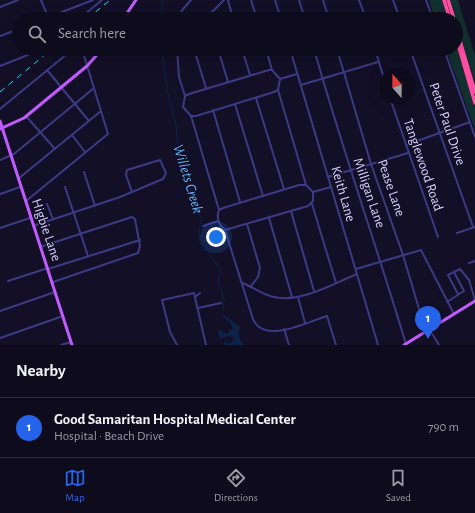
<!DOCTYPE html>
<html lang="en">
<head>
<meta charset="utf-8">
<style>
	:root { --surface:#0e0b1c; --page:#171425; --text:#f1f3f6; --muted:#9b9ba3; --line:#2e2b3b; --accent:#2563eb }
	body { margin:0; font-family:"Alegreya Sans",sans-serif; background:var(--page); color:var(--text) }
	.compass { position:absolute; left:379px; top:68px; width:36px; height:36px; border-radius:50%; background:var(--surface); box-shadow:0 4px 16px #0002; rotate:339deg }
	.you { position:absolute; left:216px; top:237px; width:14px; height:14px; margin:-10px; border:3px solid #fff; border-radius:50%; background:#1a73e8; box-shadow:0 0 0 6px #1a73e833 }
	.badge { display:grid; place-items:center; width:26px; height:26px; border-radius:50%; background:var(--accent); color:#fff; font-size:13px; font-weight:700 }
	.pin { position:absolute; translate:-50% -33px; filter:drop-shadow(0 1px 2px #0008) }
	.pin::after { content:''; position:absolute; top:21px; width:14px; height:12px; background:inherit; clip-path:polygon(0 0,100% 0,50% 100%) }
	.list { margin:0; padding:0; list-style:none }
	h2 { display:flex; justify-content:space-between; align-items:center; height:52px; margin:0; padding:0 16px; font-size:17px }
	h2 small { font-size:13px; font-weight:400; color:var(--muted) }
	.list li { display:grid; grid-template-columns:26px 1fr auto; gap:12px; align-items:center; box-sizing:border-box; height:60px; padding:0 16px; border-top:1px solid var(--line) }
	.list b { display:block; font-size:15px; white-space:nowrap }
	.list p { margin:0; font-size:13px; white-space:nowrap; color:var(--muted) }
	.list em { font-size:13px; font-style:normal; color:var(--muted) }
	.icon { flex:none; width:22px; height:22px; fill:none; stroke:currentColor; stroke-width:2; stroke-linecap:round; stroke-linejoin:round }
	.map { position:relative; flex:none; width:475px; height:345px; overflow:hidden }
	.search { position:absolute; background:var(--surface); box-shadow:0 4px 16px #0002; left:12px; right:12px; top:12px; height:44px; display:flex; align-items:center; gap:10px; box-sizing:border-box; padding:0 14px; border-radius:22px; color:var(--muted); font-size:15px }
	.sheet { height:112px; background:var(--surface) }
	nav { display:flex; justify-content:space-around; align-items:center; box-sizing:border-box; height:56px; border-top:1px solid var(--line); background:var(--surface); font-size:11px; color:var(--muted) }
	nav a { display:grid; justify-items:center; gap:2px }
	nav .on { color:var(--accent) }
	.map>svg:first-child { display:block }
	.green { fill:#12302f }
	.water { fill:#0c2248 }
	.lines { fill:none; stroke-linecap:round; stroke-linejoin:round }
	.stream { stroke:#0c2248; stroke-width:1 }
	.minor { stroke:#3d3a85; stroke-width:2 }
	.major { stroke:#c25bff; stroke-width:3 }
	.highway { stroke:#ff4fa3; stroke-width:3.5 }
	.rail { stroke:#00e5ff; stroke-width:1; stroke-dasharray:6 5; stroke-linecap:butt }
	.labels { text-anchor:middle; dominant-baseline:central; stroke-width:3; stroke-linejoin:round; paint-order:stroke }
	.street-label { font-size:14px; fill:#d9d4ff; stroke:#130f26 }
	.water-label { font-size:15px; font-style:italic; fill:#62b6ff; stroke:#130f26 }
</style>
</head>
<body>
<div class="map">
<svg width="475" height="345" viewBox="0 0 475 345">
	<rect width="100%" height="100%" fill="#130f26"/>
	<!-- green -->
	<g class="green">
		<polygon points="429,0 443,0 449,19 435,19"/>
		<polygon points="449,0 458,0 475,56 475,83"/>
		<polygon points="456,42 475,108 475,130 446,49 456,49"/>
	</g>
	<!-- water -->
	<path class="water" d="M224 308V315L240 327C237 332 240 342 244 345H225L223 343 227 341 228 344 232 342 233 337 228 336 220 339 218 329 227 334 232 329 231 324 223 316Z"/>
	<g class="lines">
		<!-- stream -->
		<g class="stream">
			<polyline points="160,19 163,0"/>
			<polyline points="162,49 167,89 176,125 178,147 186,179 201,218 199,237 202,250 206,249 220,269 218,282 224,300 223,309"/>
		</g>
		<!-- minor -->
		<g class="minor">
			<polyline points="41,0 49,19"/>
			<polyline points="228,0 233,19"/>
			<polyline points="251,0 257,19"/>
			<polyline points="275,0 281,19"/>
			<polyline points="299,0 305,19"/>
			<polyline points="323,0 329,19"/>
			<polyline points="359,0 366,19"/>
			<polyline points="393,0 400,19"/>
			<polyline points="426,0 433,19"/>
			<polyline points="0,7 18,0"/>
			<polyline points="44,19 93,0"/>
			<polyline points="79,19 102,0"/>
			<polyline points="177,19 183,9 191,0"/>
			<polyline points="205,19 224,0"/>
			<polyline points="0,36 19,29"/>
			<polyline points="177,49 179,77 185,96"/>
			<polyline points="194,49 206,88"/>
			<polyline points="218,49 228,82"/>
			<polyline points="242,49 250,75"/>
			<polyline points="266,49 272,70"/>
			<polyline points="290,49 378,345"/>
			<path d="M314 49C342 148 376 245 406 344"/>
			<polyline points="337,49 371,164 403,255 425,329 431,332 439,345"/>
			<polyline points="375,49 385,82"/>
			<polyline points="410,49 473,227"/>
			<polyline points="444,49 475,137"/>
			<polyline points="0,66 43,49"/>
			<polyline points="47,70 89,121"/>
			<polygon points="269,70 272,70 280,79 278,90 274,92 196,116 191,116 183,107 185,96 189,94"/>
			<polyline points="280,79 297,74"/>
			<polyline points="301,85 378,62"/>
			<polyline points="278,90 306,185"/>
			<polyline points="256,98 284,189"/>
			<polyline points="390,98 438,237"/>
			<polyline points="235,104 263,196"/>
			<polyline points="0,109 73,49"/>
			<polyline points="213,110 240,202"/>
			<polyline points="26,116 55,149"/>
			<polyline points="191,116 219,210"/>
			<polyline points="72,135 85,152"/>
			<polyline points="406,145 470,122"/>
			<polyline points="0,160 14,154 94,88"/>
			<polyline points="84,172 95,206"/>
			<polyline points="328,177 408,153"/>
			<polyline points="18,179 101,111"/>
			<polyline points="65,187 88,256"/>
			<path d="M313 192 306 185H299L223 208 219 210C216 218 218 224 225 230L253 319C264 345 307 322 327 316L336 345"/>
			<polyline points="313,192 331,187"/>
			<polyline points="0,194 20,187"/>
			<polyline points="26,201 108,134 82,49"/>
			<polyline points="47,204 53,219"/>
			<polyline points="312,204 336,283"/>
			<polyline points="291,211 314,291"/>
			<polyline points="269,218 292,297"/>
			<polyline points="247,224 260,268 258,277 251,286"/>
			<polyline points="33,226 120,197 163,179 166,173 160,160 127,170 126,175 132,192"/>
			<polyline points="203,226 218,221"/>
			<polyline points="0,228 30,218"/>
			<polyline points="225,230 308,206 313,201 313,192"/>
			<polyline points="457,233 475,227"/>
			<polyline points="40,247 132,217 135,219 140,246 138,253 53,282"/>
			<polyline points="469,263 475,261"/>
			<polyline points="48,269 140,240"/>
			<polyline points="356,269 421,250 454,314"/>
			<polyline points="454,272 460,269 469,280 475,300"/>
			<polyline points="8,281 48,268"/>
			<path d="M243 283C254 288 263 295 274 297 301 303 332 284 357 274"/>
			<polyline points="195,297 200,293"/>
			<polyline points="298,297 305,323"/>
			<polyline points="447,302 464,291 454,272 448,275 458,294"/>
			<polyline points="198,308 221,303"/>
			<polyline points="0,311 55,292"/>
			<polyline points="284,329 289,345"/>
			<polyline points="0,338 63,316"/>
			<polyline points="61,345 71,342"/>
			<polyline points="177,345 170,332 162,300 194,293 206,345"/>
		</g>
		<!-- major -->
		<g class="major">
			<polyline points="123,19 136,0"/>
			<polyline points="0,121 72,345"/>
			<polyline points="0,129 24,118 87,66 102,49"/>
			<polyline points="404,345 475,301"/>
		</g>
		<!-- highway -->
		<g class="highway">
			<polyline points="444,0 450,19"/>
			<polyline points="448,0 454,19"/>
			<polyline points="456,27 475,92"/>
			<polyline points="456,37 475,103"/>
		</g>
		<!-- rail -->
		<g class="rail">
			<polyline points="87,19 110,0"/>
			<polyline points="0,92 52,49"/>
		</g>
	</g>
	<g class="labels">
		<!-- street labels -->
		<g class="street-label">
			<text transform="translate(447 124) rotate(71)">Peter Paul Drive</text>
			<text transform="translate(423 165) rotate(71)">Tanglewood Road</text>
			<text transform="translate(391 188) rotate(71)">Pease Lane</text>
			<text transform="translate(369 193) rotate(71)">Milligan Lane</text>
			<text transform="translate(343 194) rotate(74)">Keith Lane</text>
			<text transform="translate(46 230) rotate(71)">Higbie Lane</text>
		</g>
		<!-- water labels -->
		<g class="water-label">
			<text transform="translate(188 179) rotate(73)">Willets Creek</text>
		</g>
	</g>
</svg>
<svg class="compass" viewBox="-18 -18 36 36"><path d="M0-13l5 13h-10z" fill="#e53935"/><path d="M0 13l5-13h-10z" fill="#9b9ba3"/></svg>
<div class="you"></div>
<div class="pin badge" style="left:428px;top:339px">1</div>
<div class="search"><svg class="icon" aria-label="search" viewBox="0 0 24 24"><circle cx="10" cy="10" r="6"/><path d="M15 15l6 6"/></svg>Search here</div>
</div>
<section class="sheet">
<h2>Nearby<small></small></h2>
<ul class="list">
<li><span class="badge">1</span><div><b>Good Samaritan Hospital Medical Center</b><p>Hospital · Beach Drive</p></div><em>790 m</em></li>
</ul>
</section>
<nav>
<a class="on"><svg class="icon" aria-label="map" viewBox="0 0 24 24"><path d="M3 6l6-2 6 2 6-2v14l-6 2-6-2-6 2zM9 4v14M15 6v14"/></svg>Map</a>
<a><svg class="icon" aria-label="directions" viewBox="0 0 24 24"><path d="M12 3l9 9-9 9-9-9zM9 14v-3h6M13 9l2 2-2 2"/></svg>Directions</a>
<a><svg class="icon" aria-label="saved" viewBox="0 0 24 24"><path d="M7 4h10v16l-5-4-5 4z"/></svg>Saved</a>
</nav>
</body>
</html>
